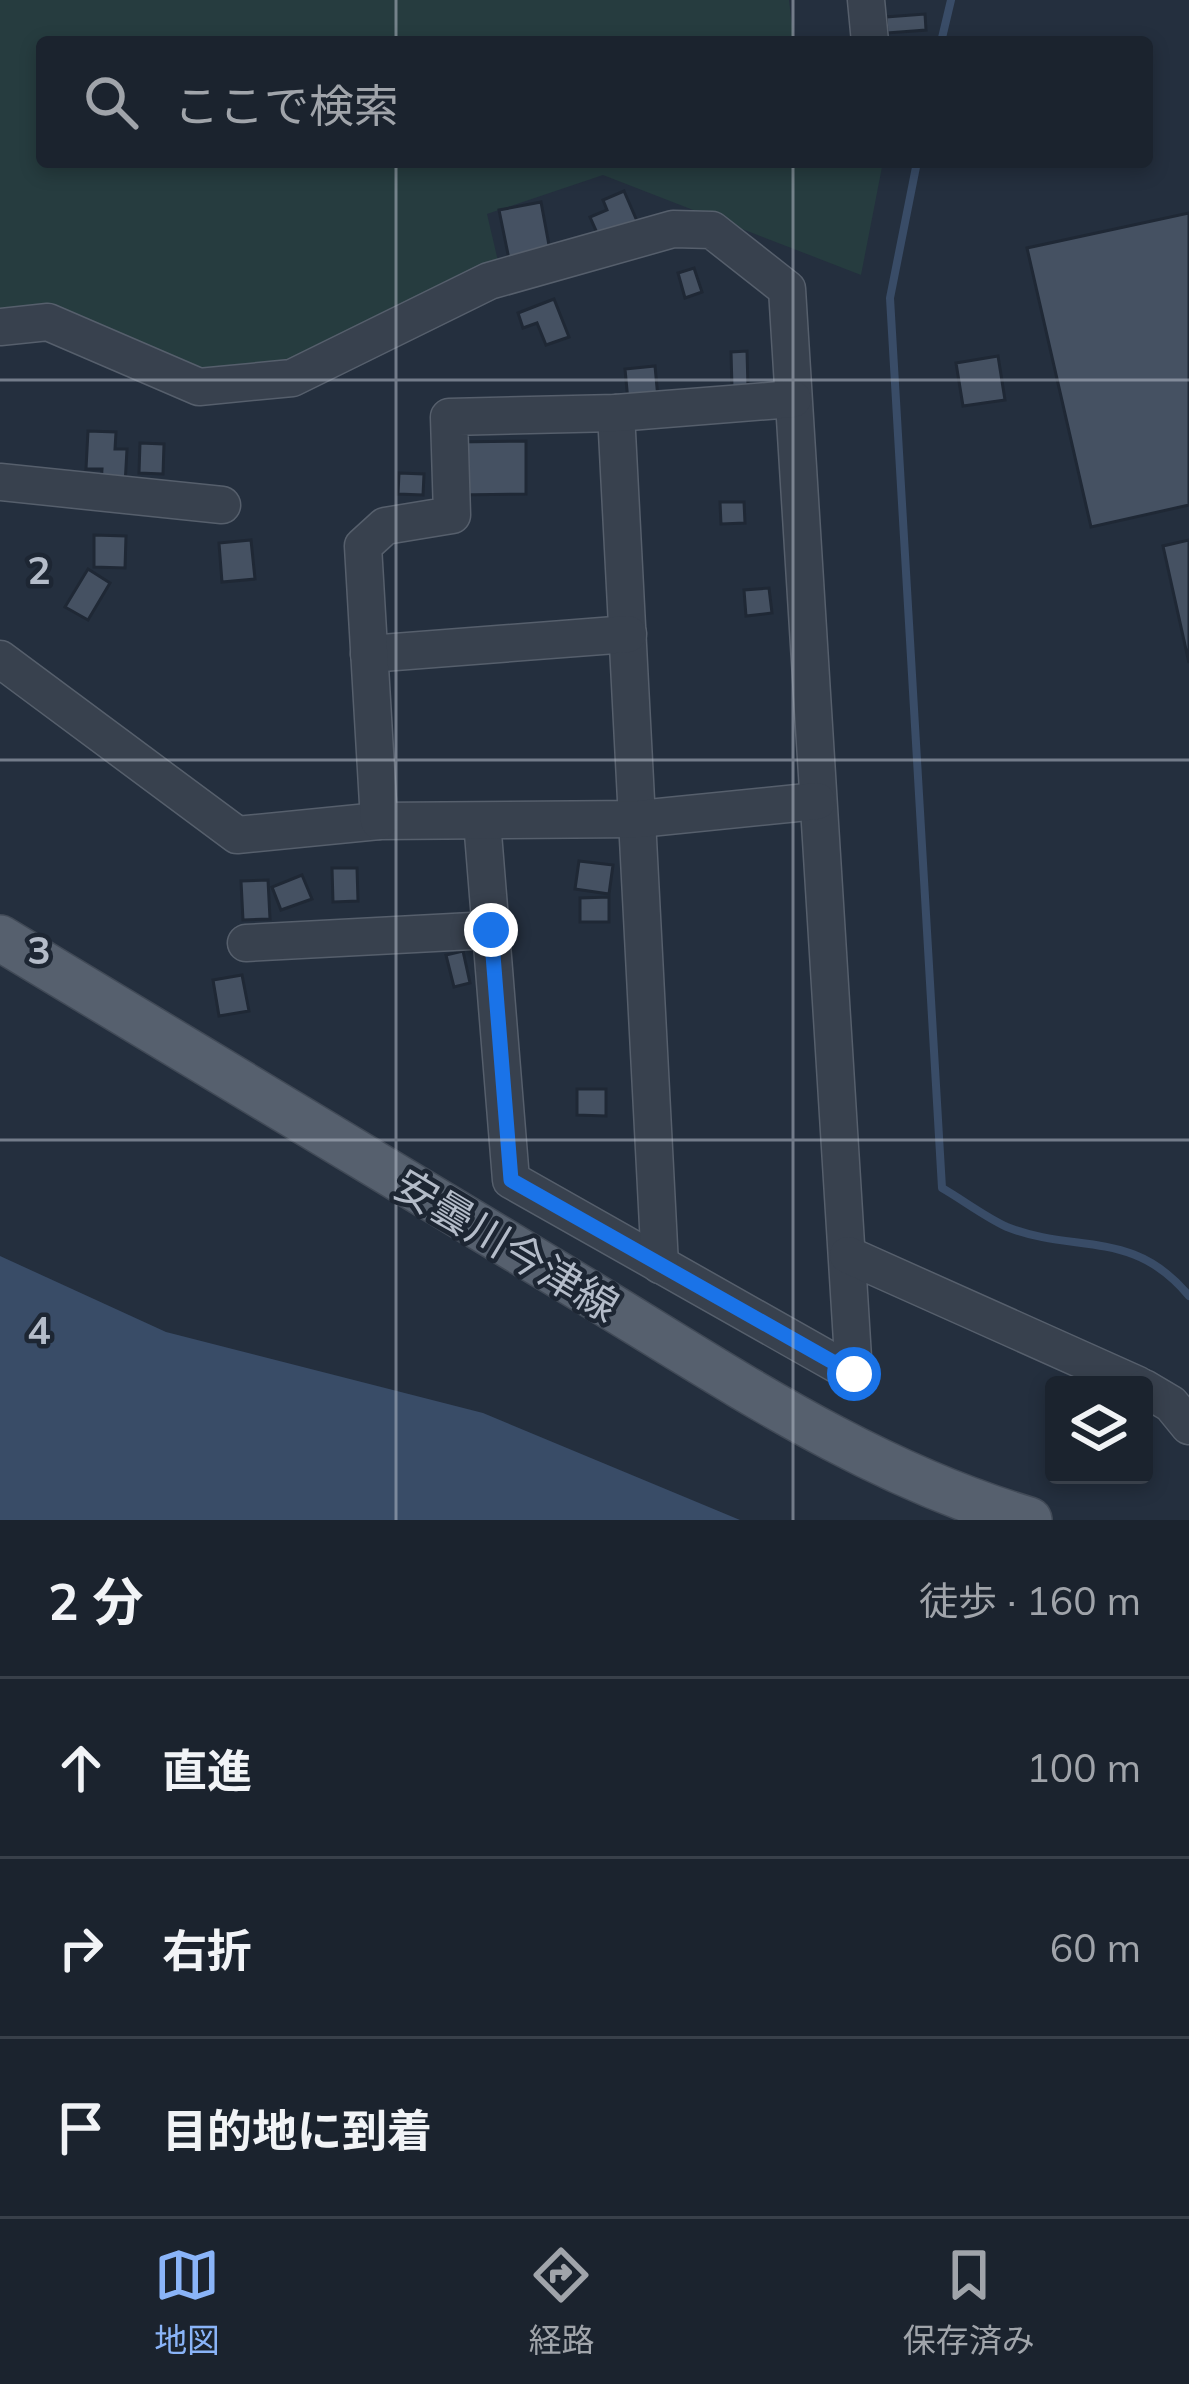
<!DOCTYPE html>
<html lang="ja">
<head>
<meta charset="utf-8">
<style>
	:root { --surface:#1b232e; --page:#242b36; --text:#f1f3f6; --muted:#a0a4aa; --line:#39404a; --accent:#8ab4f8 }
	body { margin:0; font-family:Mulish,"Noto Sans JP",sans-serif; background:var(--page); color:var(--text) }
	.controls { position:absolute; right:36px; bottom:36px; display:grid; overflow:hidden; border-radius:12px; box-shadow:0 6px 18px #0003 }
	.controls button { width:108px; height:108px; display:grid; place-items:center; padding:0; border:0; border-bottom:3px solid var(--line); background:var(--surface); color:var(--text); font:60px sans-serif }
	.stop { position:absolute; width:36px; height:36px; margin:-27px; border:9px solid #1a73e8; border-radius:50%; background:#fff }
	.stop.end { background:#1a73e8; border-color:#fff; box-shadow:0 3px 12px #0008 }
	.list { margin:0; padding:0; list-style:none }
	h2 { display:flex; justify-content:space-between; align-items:center; height:156px; margin:0; padding:0 48px; font-size:51px }
	h2 small { font-size:39px; font-weight:400; color:var(--muted) }
	.list li { display:grid; grid-template-columns:78px 1fr auto; gap:36px; align-items:center; box-sizing:border-box; height:180px; padding:0 48px; border-top:3px solid var(--line) }
	.list b { display:block; font-size:45px; white-space:nowrap }
	.list em { font-size:39px; font-style:normal; color:var(--muted) }
	.icon { flex:none; width:66px; height:66px; fill:none; stroke:currentColor; stroke-width:2; stroke-linecap:round; stroke-linejoin:round }
	.map { position:relative; flex:none; width:1189px; height:1520px; overflow:hidden }
	.search { position:absolute; background:var(--surface); box-shadow:0 6px 18px #0003; left:36px; right:36px; top:36px; height:132px; display:flex; align-items:center; gap:30px; box-sizing:border-box; padding:0 42px; border-radius:12px; color:var(--muted); font-size:45px }
	.sheet { height:696px; background:var(--surface) }
	nav { display:flex; justify-content:space-around; align-items:center; box-sizing:border-box; height:168px; border-top:3px solid var(--line); background:var(--surface); font-size:33px; color:var(--muted) }
	nav a { display:grid; justify-items:center; gap:6px }
	nav .on { color:var(--accent) }
	.map>svg:first-child { display:block }
	.green { fill:#263c3f }
	.water { fill:#394c67 }
	.lines { fill:none; stroke-linecap:round; stroke-linejoin:round }
	.stream { stroke:#394c67; stroke-width:8 }
	.building { fill:#455162; stroke:#1f2835; stroke-width:3 }
	.minor-casing { stroke:#565f6c; stroke-width:39 }
	.major-casing { stroke:#414a57; stroke-width:48 }
	.minor { stroke:#38414e; stroke-width:36 }
	.major { stroke:#56606e; stroke-width:45 }
	.route { stroke:#1a73e8; stroke-width:15 }
	.grid { fill:none; stroke:#b4bcc9; stroke-width:3; stroke-opacity:0.55 }
	.labels { text-anchor:middle; dominant-baseline:central; stroke-width:9; stroke-linejoin:round; paint-order:stroke }
	.street-label { font-size:42px; fill:#b4bcc9; stroke:#1d2633 }
	.grid-label { font-size:39px; text-anchor:middle; font-weight:bold; fill:#b4bcc9; stroke:#1d2633; stroke-width:9; stroke-linejoin:round; paint-order:stroke }
</style>
</head>
<body>
<div class="map">
<svg width="1189" height="1520" viewBox="0 0 1189 1520">
	<rect width="100%" height="100%" fill="#242f3e"/>
	<!-- green -->
	<polygon class="green" points="0,0 789,0 794,42 42,42 42,162 883,162 861,275 603,175 487,214 498,261 289,365 196,371 0,315"/>
	<!-- water -->
	<polygon class="water" points="0,1256 166,1332 483,1413 740,1520 0,1520"/>
	<g class="lines">
		<!-- stream -->
		<g class="stream">
			<polyline points="941,42 951,0"/>
			<path d="M917 162 890 298 942 1188C963 1200 985 1217 1007 1227 1075 1254 1133 1228 1189 1296"/>
		</g>
	</g>
	<!-- building -->
	<g class="building">
		<polygon points="925,14 926,30 887,33 886,17"/>
		<polygon points="624,191 640,228 598,235 590,217 607,210 603,200"/>
		<polygon points="541,202 551,256 510,264 499,210"/>
		<polygon points="1189,213 1189,505 1091,527 1027,248"/>
		<polygon points="694,268 702,292 685,298 678,273"/>
		<polygon points="554,299 569,337 546,345 537,323 523,328 518,313"/>
		<polygon points="747,351 748,388 732,388 731,352"/>
		<polygon points="998,356 1005,400 963,406 956,363"/>
		<polygon points="655,366 658,398 628,401 625,369"/>
		<polygon points="88,431 116,432 115,449 127,449 125,485 101,484 102,469 86,469"/>
		<polygon points="526,441 526,494 456,495 456,442"/>
		<polygon points="140,443 164,444 163,474 139,473"/>
		<polygon points="399,473 424,474 423,495 398,494"/>
		<polygon points="720,502 744,502 745,523 721,524"/>
		<polygon points="94,535 126,536 125,568 94,567"/>
		<polygon points="251,540 255,579 222,582 219,543"/>
		<polygon points="1189,540 1189,663 1163,546"/>
		<polygon points="88,569 110,583 88,620 65,607"/>
		<polygon points="769,588 772,613 746,616 744,590"/>
		<polygon points="579,861 613,865 609,894 575,889"/>
		<polygon points="332,868 357,868 358,901 333,902"/>
		<polygon points="302,875 312,899 281,910 272,887"/>
		<polygon points="268,880 270,919 243,920 241,881"/>
		<polygon points="609,897 609,922 580,922 580,898"/>
		<polygon points="463,951 470,983 454,987 446,955"/>
		<polygon points="242,975 249,1011 219,1016 213,980"/>
		<polygon points="577,1089 606,1089 606,1116 577,1115"/>
	</g>
	<g class="lines">
		<defs>
			<g id="minor">
				<polyline points="866,0 870,42"/>
				<polyline points="0,327 48,322 199,387 292,378 489,281 673,229 712,230 787,289 854,1374 511,1180 482,821"/>
				<polyline points="616,413 660,1265"/>
				<polyline points="0,482 222,505"/>
				<polyline points="369,654 628,634"/>
				<polyline points="0,659 237,835 379,821 639,819 817,801"/>
				<polyline points="379,821 363,546 385,526 452,515 449,417 616,413 793,399"/>
				<polyline points="246,943 491,930"/>
				<polyline points="848,1255 1138,1385"/>
				<polyline points="1144,1388 1171,1404 1189,1426"/>
			</g>
			<path id="major" d="M0 938C192 1054 385 1170 577 1286 723 1374 863 1471 1029 1520"/>
		</defs>
		<!-- minor casing -->
		<use href="#minor" class="minor-casing"/>
		<!-- major casing -->
		<use href="#major" class="major-casing"/>
		<!-- minor -->
		<use href="#minor" class="minor"/>
		<!-- major -->
		<use href="#major" class="major"/>
	</g>
	<g class="lines">
		<!-- route -->
		<polyline class="route" points="491,930 511,1180 854,1374"/>
	</g>
	<!-- grid -->
	<path class="grid" d="M396 0V42M793 0V42M396 162V1520M793 162V1520M0 380H1189M0 760H1189M0 1140H1189"/>
	<g class="labels">
		<!-- street labels -->
		<g class="street-label">
			<text transform="translate(507 1245) rotate(31)">安曇川今津線</text>
		</g>
	</g>
	<g class="grid-label">
		<text x="39" y="584">2</text>
		<text x="39" y="964">3</text>
		<text x="39" y="1344">4</text>
	</g>
</svg>
<div class="controls">
<button><svg class="icon" aria-label="layers" viewBox="0 0 24 24"><path d="M12 4l9 5-9 5-9-5zM3 14l9 5 9-5"/></svg></button>
</div>
<div class="stop" style="left:854px;top:1374px"></div>
<div class="stop end" style="left:491px;top:930px"></div>
<div class="search"><svg class="icon" aria-label="search" viewBox="0 0 24 24"><circle cx="10" cy="10" r="6"/><path d="M15 15l6 6"/></svg>ここで検索</div>
</div>
<section class="sheet">
<h2>2 分<small>徒歩 · 160 m</small></h2>
<ul class="list">
<li><svg class="icon" aria-label="ahead" viewBox="0 0 24 24"><path d="M12 20V5M6 11l6-6 6 6"/></svg><div><b>直進</b></div><em>100 m</em></li>
<li><svg class="icon" aria-label="right" viewBox="0 0 24 24"><path d="M7 20v-9h11M14 6l5 5-5 5"/></svg><div><b>右折</b></div><em>60 m</em></li>
<li><svg class="icon" aria-label="arrive" viewBox="0 0 24 24"><path d="M6 21V4h12l-3 4 3 4H6"/></svg><div><b>目的地に到着</b></div></li>
</ul>
</section>
<nav>
<a class="on"><svg class="icon" aria-label="map" viewBox="0 0 24 24"><path d="M3 6l6-2 6 2 6-2v14l-6 2-6-2-6 2zM9 4v14M15 6v14"/></svg>地図</a>
<a><svg class="icon" aria-label="directions" viewBox="0 0 24 24"><path d="M12 3l9 9-9 9-9-9zM9 14v-3h6M13 9l2 2-2 2"/></svg>経路</a>
<a><svg class="icon" aria-label="saved" viewBox="0 0 24 24"><path d="M7 4h10v16l-5-4-5 4z"/></svg>保存済み</a>
</nav>
</body>
</html>
